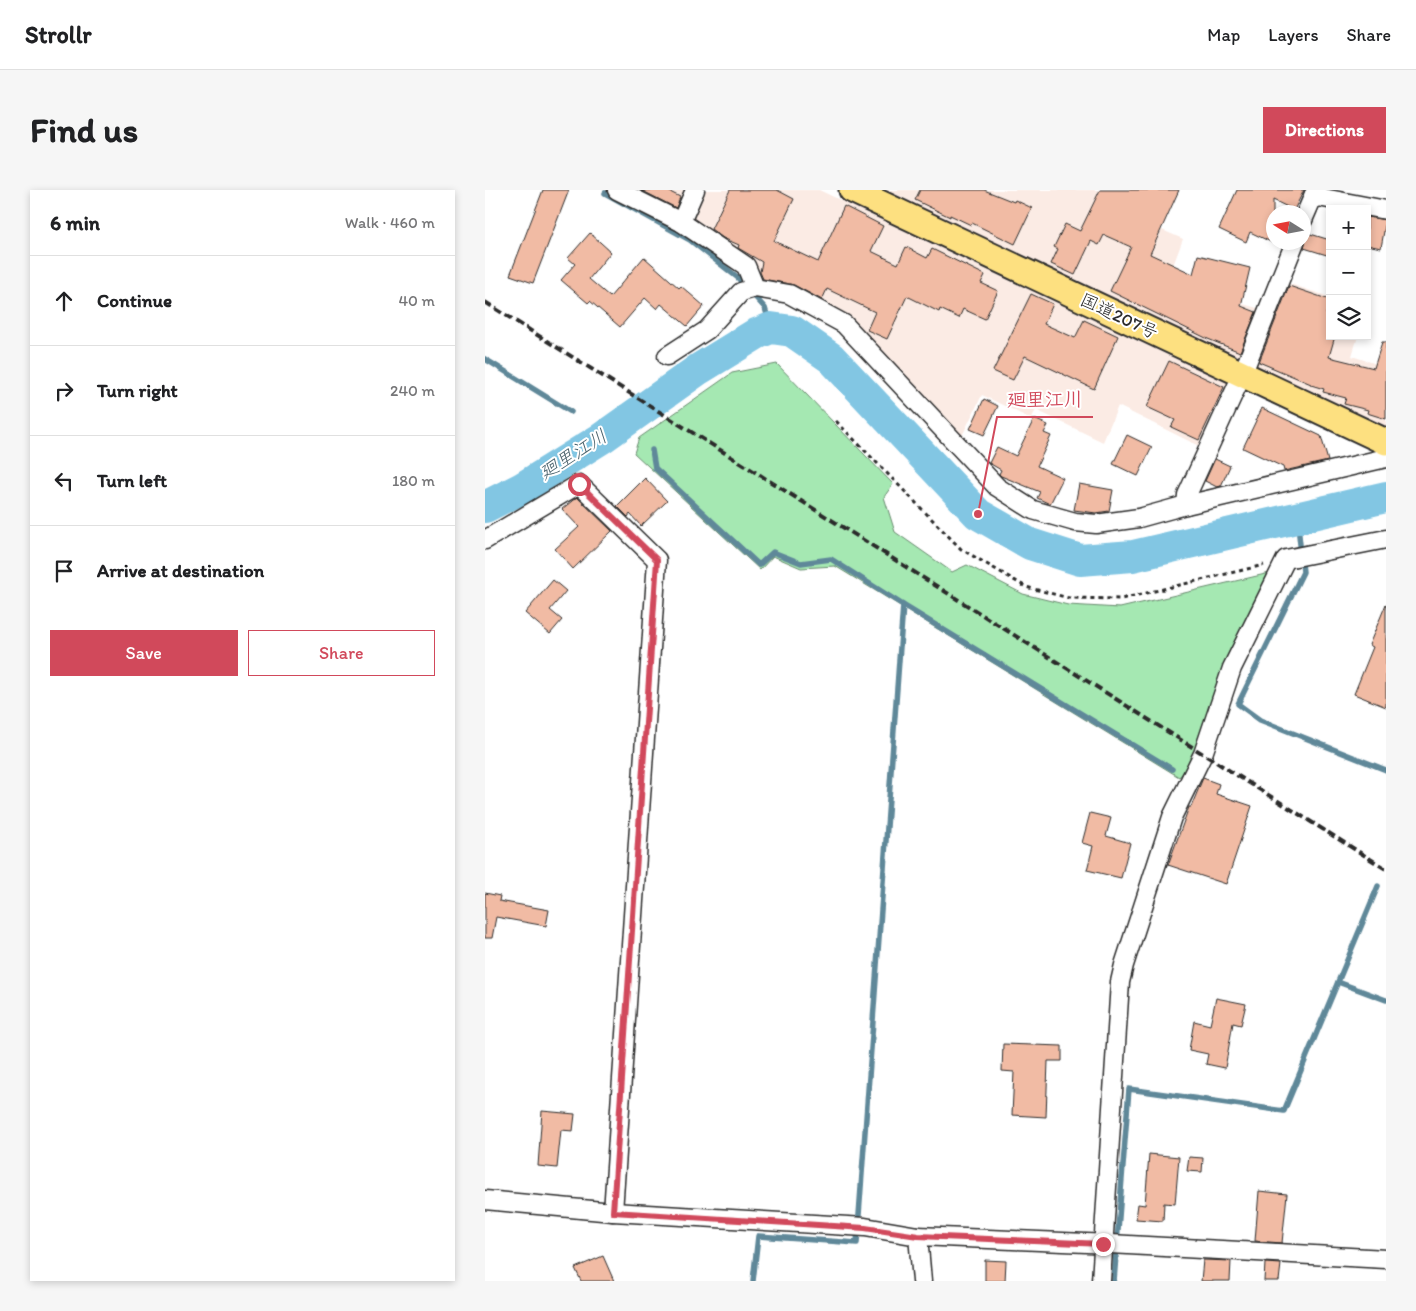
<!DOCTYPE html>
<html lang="en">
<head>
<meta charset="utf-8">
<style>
	:root { --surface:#fff; --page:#f6f6f6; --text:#202124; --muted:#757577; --line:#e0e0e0; --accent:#d1495b }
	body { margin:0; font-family:Itim,"Klee One",sans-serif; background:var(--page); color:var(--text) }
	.controls { position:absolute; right:15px; top:15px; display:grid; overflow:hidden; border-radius:0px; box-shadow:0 2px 8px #0003 }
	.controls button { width:45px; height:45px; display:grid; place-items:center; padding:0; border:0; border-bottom:1px solid var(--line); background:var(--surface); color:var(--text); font:25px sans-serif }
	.compass { position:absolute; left:781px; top:15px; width:45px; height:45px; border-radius:50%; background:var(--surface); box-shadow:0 2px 8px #0003; rotate:281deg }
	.stop { position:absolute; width:15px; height:15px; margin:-11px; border:4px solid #d1495b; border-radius:50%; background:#fff }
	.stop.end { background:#d1495b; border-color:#fff; box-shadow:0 1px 5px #0008 }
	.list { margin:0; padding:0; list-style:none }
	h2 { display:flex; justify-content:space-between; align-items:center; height:65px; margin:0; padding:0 20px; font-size:21px }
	h2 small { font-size:16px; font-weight:400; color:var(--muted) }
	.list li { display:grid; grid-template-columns:32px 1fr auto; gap:15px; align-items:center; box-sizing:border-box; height:90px; padding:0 20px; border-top:1px solid var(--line) }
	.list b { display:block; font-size:19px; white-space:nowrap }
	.list em { font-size:16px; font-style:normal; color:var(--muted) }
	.actions { display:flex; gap:10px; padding:15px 20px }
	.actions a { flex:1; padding:11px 0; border:1px solid var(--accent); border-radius:0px; text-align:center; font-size:18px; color:var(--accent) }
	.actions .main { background:var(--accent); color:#fff }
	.icon { flex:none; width:28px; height:28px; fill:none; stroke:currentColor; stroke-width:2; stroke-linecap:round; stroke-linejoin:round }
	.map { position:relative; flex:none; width:901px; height:1091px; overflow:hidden; border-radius:0px }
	header { display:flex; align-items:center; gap:30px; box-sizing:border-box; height:70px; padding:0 25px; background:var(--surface); border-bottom:1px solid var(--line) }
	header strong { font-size:24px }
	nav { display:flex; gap:28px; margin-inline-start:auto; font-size:18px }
	.intro { display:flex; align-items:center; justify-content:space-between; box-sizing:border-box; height:120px; padding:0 30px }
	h1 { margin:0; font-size:35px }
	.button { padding:12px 22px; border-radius:0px; background:var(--accent); color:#fff; font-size:18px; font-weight:700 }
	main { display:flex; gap:30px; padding:0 30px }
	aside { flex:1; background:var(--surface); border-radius:0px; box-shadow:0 2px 8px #0003 }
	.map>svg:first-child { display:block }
	.built { fill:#fbebe4 }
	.green { fill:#a5e8b2; stroke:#688a6e }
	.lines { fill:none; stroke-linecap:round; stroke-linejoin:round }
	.stream { stroke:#5f8899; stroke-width:5.5 }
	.river { stroke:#82c6e3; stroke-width:32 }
	.building { fill:#f1bba4; stroke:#2b2b2b }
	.minor-casing { stroke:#2b2b2b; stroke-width:21 }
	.highway-casing { stroke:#2b2b2b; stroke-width:29 }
	.path { stroke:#2b2b2b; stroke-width:3; stroke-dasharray:4 4; stroke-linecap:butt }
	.minor { stroke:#fff; stroke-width:18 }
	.highway { stroke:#fde080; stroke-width:25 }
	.rail { stroke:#2b2b2b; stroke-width:4; stroke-dasharray:8 4; stroke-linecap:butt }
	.route { stroke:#d1495b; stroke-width:6 }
	.labels { text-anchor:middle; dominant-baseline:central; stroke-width:4; stroke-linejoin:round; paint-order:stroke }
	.street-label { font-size:18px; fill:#2b2b2b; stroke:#fff }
	.water-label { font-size:19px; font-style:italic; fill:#49616b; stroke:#fff }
	.leader { fill:none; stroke:#d1495b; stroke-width:2 }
	.callout-dot { fill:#d1495b; stroke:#fff; stroke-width:2 }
	.callout-label { font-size:19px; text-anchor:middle; font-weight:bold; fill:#d1495b; stroke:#fff; stroke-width:4; stroke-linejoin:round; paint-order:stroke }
</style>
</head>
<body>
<header>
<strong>Strollr</strong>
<nav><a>Map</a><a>Layers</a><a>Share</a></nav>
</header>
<div class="intro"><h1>Find us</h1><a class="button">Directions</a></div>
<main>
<aside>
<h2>6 min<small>Walk · 460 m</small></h2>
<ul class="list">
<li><svg class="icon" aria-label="ahead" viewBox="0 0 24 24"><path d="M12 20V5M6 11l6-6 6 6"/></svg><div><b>Continue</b></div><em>40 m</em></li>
<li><svg class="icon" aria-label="right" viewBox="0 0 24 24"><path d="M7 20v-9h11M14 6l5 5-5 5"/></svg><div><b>Turn right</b></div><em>240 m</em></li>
<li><svg class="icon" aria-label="left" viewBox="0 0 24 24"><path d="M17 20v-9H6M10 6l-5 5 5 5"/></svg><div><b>Turn left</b></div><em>180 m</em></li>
<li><svg class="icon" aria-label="arrive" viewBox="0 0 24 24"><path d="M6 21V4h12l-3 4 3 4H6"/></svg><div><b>Arrive at destination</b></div></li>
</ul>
<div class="actions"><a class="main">Save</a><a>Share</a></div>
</aside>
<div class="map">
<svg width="901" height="1091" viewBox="0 0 901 1091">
	<rect width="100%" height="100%" fill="#fff"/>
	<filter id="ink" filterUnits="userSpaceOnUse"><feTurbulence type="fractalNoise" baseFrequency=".02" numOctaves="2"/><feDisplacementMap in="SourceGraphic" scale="10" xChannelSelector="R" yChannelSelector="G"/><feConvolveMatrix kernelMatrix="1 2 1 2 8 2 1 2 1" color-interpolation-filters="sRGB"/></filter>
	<g filter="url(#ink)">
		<!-- built -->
		<g class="built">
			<polygon points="120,0 334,0 747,195 718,258 633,216 618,252 551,220 546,229 497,205 475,250 362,129 258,85 195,39"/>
			<polygon points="392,0 639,0 654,30 698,49 683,89 714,102 787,122 799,92 845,107 845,146 873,146 867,166 901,177 901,239"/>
		</g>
		<!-- green -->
		<polygon class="green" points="292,174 408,294 399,307 410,342 467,382 482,375 538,404 583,415 635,418 789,382 709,570 694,587 350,376 316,378 288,366 275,380 149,263 154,248 247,183"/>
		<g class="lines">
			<!-- stream -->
			<g class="stream">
				<polyline points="120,3 205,50 252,87 280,118 286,138"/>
				<polyline points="0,169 86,222"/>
				<polyline points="167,260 170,278 274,375 288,362 316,373 346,369 418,415 372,1053 273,1046 268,1091"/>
				<polyline points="812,327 818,382 753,514 775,530 901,580"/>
				<polyline points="418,415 687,579"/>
				<polyline points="853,792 901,810"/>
				<polyline points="629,1091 644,899 799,921 893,696"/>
			</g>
			<!-- river -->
			<polyline class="river" points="0,317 37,298 117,248 214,179 271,144 286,138 307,141 346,168 493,324 545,354 595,370 648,366 901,307"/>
		</g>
		<!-- building -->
		<g class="building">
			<polygon points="58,0 84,0 48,93 25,85"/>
			<polygon points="156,0 181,0 195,7 191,18"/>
			<polygon points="245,0 292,0 309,9 289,51 333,72 359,16 398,36 386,61 413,74 421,57 442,68 447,59 500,85 496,93 513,101 500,129 478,119 474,128 455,119 454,122 422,106 402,149 382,140 390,122 342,99 337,110 309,95 278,89 275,82 277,72 253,58 254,55 238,48 226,39"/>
			<polygon points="435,0 499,0 529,12 530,10 547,18 530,54 487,33 486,35 465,25 465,27 430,10"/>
			<polygon points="615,0 694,0 665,64 708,84 713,65 765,78 756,116 771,122 755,162 723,149 625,101 646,57 619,45 614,55 606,51 590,85 566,74 573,59 569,57 580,34 595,41"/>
			<polygon points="752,0 819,0 809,20 788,10 788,53 765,42 761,52 734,39"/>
			<polygon points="882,27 901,30 896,58 882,55"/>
			<polygon points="105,43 126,62 104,89 125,107 159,67 194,98 196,96 219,116 202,136 176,114 172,119 160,108 135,137 105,111 103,113 76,90 90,74 83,68"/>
			<polygon points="822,43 845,50 845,66 819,58"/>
			<polygon points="804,96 845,110 841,124 845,125 845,146 850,146 844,167 889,178 897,152 901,152 901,229 882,223 883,220 859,214 861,208 838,202 839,199 826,195 826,194 774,172"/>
			<polygon points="546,104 568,114 559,134 590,148 599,130 633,146 609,199 540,166 528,190 508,181"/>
			<polygon points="684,171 739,197 714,250 686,237 690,230 662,217"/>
			<polygon points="499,209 513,216 499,245 485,239"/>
			<polygon points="777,218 836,246 843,271 799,281 798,277 758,258"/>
			<polygon points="549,229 563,235 559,243 566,246 552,276 578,288 565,314 552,308 555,302 516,286 514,284 516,280 504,273 512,257 531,266"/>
			<polygon points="642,245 667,257 653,286 628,274"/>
			<polygon points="730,269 745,276 736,296 732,297 720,291"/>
			<polygon points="160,288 182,311 156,336 145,324 143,327 132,316"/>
			<polygon points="594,294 628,300 624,321 611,323 589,320"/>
			<polygon points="92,307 127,341 88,379 70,359 94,337 77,319"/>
			<polygon points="68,390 81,401 65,420 77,430 65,444 40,423"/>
			<polygon points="901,414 901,517 869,504 888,457 884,455"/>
			<polygon points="718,588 734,594 731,604 767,616 741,694 683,675 704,617 706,617"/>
			<polygon points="605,623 626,628 621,646 645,653 636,688 602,680 608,656 597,653"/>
			<polygon points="0,703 15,706 14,711 64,720 61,736 11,727 7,748 0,748"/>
			<polygon points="731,808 761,814 756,835 748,833 740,878 721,874 723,864 704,860 709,831 725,835"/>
			<polygon points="518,854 577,856 577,871 563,871 561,927 527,925 529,882 517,881"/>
			<polygon points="57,921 90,924 88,941 76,940 72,978 53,976"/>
			<polygon points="664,964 694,967 690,1014 679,1013 678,1031 651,1029 653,1014 660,1015"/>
			<polygon points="704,967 718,968 717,982 702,981"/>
			<polygon points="774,1001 802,1004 797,1053 770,1051"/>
			<polygon points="118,1066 129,1091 96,1091 90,1078"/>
			<polygon points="500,1070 521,1071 520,1091 500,1091"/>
			<polygon points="718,1070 746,1071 745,1091 716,1091"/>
			<polygon points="780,1073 796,1074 794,1091 779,1091"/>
		</g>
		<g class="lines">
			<defs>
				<g id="minor">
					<polyline points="132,0 196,32 261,76 270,98 304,104 359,134 512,297 548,320 590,332 611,334 654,328 701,315 901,268"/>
					<polyline points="828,6 901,20"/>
					<polyline points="818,30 831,0"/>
					<polyline points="196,32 210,0"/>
					<polyline points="182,166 222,140 256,102 270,98"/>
					<polyline points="701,315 702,305 757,185 810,52"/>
					<polyline points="0,350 94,294 172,370 128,1022"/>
					<polyline points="0,1010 128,1022 380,1037 433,1046 625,1054 901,1069"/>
					<polyline points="433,1046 437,1091"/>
					<polyline points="616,1091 635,792 639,775 687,627 718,564 747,478 801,369 901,349"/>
				</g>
				<polyline id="highway" points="367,0 901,252"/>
			</defs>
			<!-- minor casing -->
			<use href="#minor" class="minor-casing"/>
			<!-- highway casing -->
			<use href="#highway" class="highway-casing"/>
			<!-- path -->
			<polyline class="path" points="351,231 476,359 541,397 584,408 636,409 779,375"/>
			<!-- minor -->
			<use href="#minor" class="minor"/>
			<!-- highway -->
			<use href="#highway" class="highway"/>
			<!-- rail -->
			<polyline class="rail" points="0,112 901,679"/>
		</g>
	</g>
	<g class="lines" filter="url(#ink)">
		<!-- route -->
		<polyline class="route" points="94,294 172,370 128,1022 380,1038 433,1046 618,1054"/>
	</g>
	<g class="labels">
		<!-- street labels -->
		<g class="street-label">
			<text transform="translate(634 126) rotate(25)">国道207号</text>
		</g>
		<!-- water labels -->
		<g class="water-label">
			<text transform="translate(88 264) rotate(-32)">廻里江川</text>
		</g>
	</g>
	<!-- callouts -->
	<path class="leader" d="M493 324L512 227H608"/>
	<circle class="callout-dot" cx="493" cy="324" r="5"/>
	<g class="callout-label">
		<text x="560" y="216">廻里江川</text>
	</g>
</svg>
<div class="controls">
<button>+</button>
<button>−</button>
<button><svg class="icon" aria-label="layers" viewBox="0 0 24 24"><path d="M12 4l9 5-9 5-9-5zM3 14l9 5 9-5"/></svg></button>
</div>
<svg class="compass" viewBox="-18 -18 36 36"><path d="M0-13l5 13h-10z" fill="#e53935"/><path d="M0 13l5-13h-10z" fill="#757577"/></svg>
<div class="stop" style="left:94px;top:294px"></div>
<div class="stop end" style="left:618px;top:1054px"></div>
</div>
</main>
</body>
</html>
